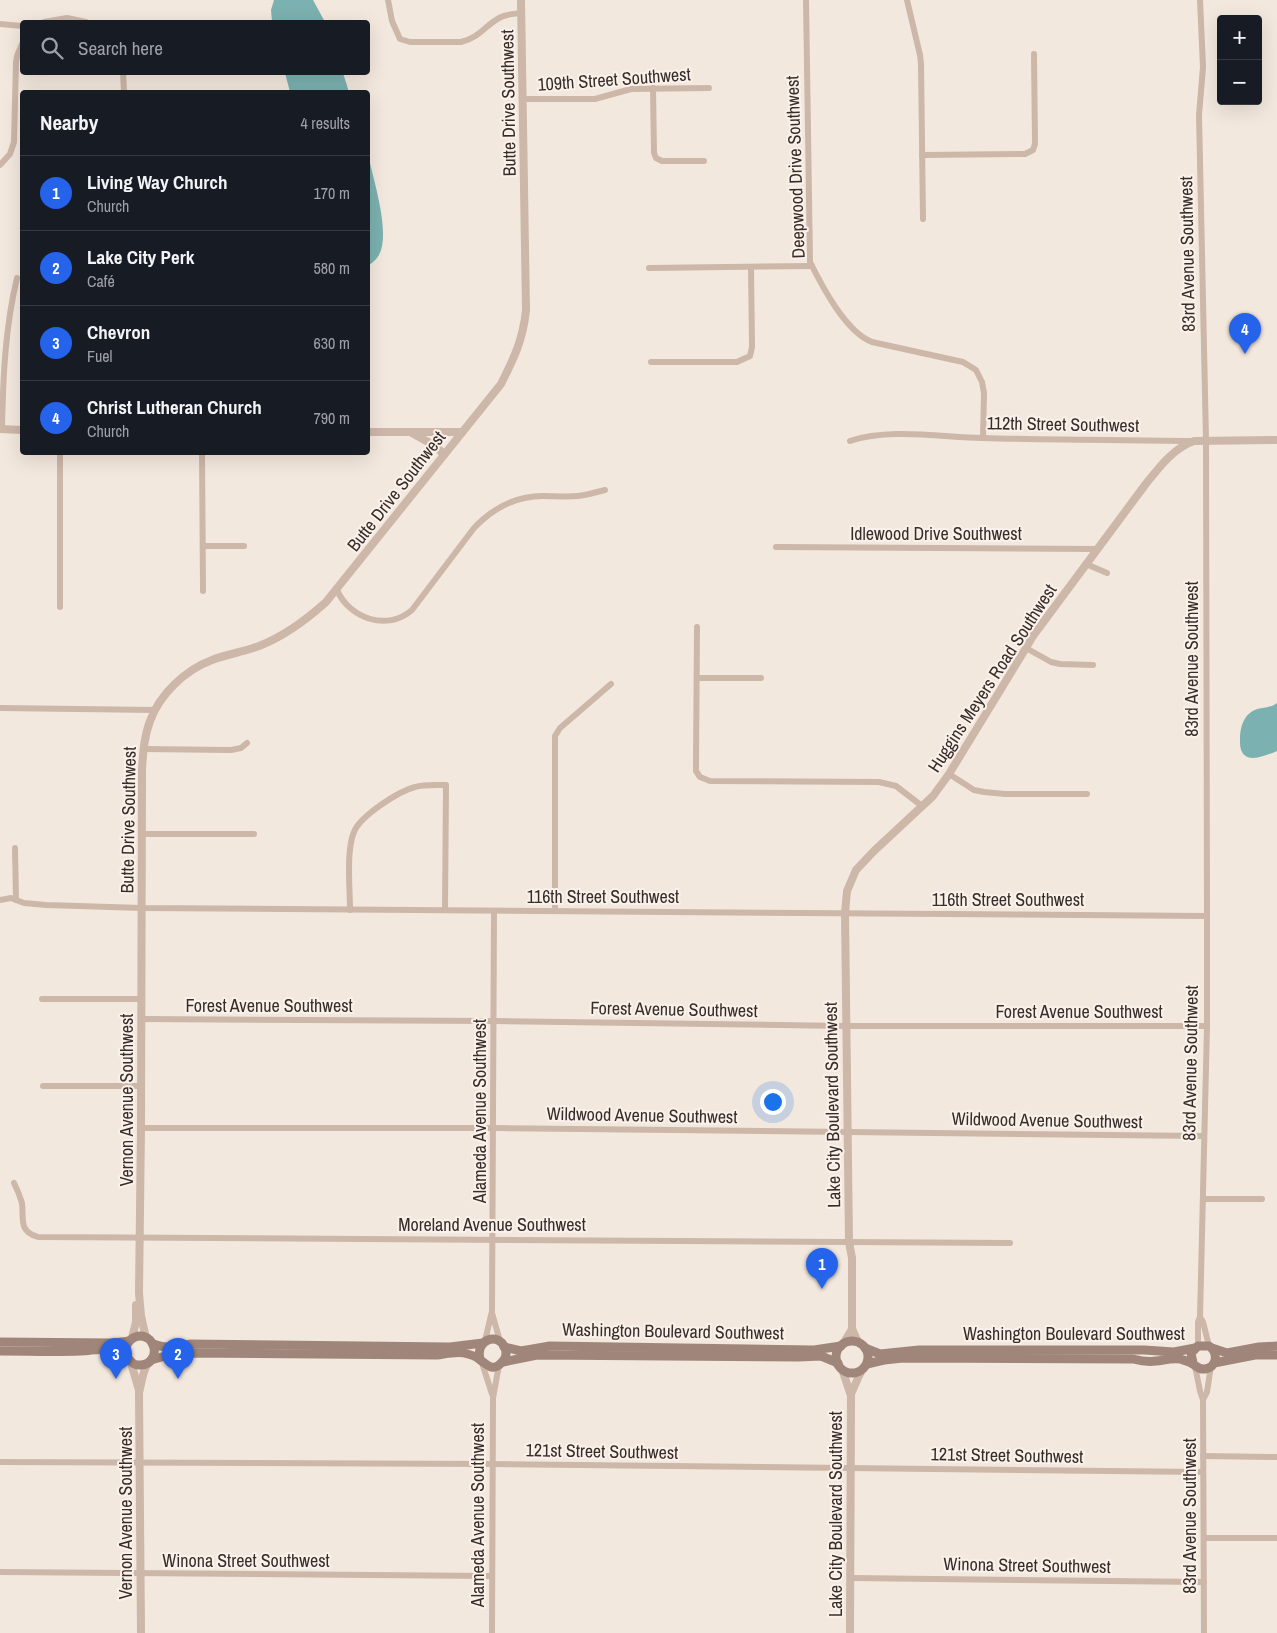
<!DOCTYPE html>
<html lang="en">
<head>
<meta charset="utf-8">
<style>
	:root { --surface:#171b24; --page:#242831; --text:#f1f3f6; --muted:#9ea1a6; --line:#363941; --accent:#2563eb }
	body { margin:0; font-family:"Archivo Narrow",sans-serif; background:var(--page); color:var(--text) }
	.controls { position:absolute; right:15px; top:15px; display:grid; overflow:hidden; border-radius:5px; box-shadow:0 5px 20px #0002 }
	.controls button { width:45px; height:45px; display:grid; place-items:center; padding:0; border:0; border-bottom:1px solid var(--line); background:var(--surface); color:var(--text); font:25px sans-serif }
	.you { position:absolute; left:772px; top:1101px; width:18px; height:18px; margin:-12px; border:4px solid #fff; border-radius:50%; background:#1a73e8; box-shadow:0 0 0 8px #1a73e833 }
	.badge { display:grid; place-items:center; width:32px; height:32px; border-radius:50%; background:var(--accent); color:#fff; font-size:16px; font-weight:700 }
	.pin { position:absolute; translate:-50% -41px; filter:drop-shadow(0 1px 2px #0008) }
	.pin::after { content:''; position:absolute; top:26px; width:18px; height:15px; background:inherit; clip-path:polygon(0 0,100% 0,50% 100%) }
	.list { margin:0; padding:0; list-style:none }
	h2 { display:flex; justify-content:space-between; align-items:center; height:65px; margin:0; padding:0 20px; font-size:21px }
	h2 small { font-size:16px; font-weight:400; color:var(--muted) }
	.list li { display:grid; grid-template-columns:32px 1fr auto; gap:15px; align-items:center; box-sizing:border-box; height:75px; padding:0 20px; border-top:1px solid var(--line) }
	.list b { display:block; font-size:19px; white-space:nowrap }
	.list p { margin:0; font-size:16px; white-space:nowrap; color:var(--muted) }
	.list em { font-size:16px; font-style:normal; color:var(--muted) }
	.icon { flex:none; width:28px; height:28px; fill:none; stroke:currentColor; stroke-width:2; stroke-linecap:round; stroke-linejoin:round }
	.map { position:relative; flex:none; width:1277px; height:1633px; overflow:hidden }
	.search { position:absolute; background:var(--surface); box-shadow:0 5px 20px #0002; left:20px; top:20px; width:350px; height:55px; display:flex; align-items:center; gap:12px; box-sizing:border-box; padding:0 18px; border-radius:5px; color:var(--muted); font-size:19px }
	.panel { position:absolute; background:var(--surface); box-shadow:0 5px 20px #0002; left:20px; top:90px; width:350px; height:365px; border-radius:5px }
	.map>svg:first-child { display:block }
	.water { fill:#7bb1b0 }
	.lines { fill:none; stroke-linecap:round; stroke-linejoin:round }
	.minor { stroke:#ccb7a9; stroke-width:6 }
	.tertiary { stroke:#ccb7a9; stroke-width:8 }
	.secondary { stroke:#a0867a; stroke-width:9 }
	.labels { text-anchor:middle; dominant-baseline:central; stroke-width:4; stroke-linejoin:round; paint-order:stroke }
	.street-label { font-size:18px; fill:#392d29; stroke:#faf2ea }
</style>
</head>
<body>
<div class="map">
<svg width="1277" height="1633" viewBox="0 0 1277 1633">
	<rect width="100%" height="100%" fill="#f3e8de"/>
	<!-- water -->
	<g class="water">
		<polygon points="274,0 313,0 325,22 272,22 271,10"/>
		<polygon points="285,73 343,73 349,92 290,92"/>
		<path d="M368 154C373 179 391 233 379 255 376 260 372 263 368 266Z"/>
		<path d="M1277 703V751C1261 758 1239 766 1240 740 1240 732 1241 724 1246 717 1257 704 1266 711 1277 703Z"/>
	</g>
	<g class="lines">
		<!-- minor -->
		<g class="minor">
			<path d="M388 0 392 21 400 39 410 42H461C481 37 485 25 501 17 507 14 514 14 521 13"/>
			<path d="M806 0 810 262C823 288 846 332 872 342L963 362 976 370 982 382 984 393 983 438"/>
			<polyline points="907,0 920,55 921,64 923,219"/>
			<polyline points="44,22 67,18 86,22"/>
			<polyline points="0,24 22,26"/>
			<polyline points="123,72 124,92"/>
			<polyline points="653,88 654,153 656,158 662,161 704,161"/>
			<polyline points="522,99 595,99 631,89 709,88"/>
			<polyline points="922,155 1025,154 1033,150 1035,144 1034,54"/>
			<polyline points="0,165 10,154 14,142 16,62 17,56 22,44"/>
			<polyline points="649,268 812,266"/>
			<polyline points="651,362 737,362 750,356 752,347 751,267"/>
			<path d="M2 429C3 378 5 328 17 278"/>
			<path d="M850 441C888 428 941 437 982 438 1052 440 1123 440 1193 441"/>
			<polyline points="202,452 203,591"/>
			<polyline points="204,546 244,546"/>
			<polyline points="776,547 1097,549"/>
			<polyline points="1086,564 1107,573"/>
			<path d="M337 590C349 618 387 632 412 610L474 528C493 508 515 496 543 496 555 496 567 497 578 496 587 495 596 492 605 490"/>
			<polyline points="60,607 60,452"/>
			<polyline points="697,627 696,764 696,771 700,777 710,781 879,782 896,786 922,806"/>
			<polyline points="1026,648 1051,662 1060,664 1093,665"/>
			<polyline points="697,678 761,678"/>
			<polyline points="0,708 155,710"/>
			<polyline points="143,749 231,750 241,748 247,743"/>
			<polyline points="949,774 974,790 984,792 1005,794 1087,794"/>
			<polyline points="142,834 254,834"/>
			<polyline points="15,848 16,900"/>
			<polyline points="0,900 11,898 24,903 46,905 142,908 1207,916"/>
			<path d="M350 910C350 889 346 850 354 832 360 816 399 791 415 787 425 784 436 785 446 785L445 910"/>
			<polyline points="555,911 555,736 560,728 611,684"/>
			<polyline points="42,999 141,999"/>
			<polyline points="141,1019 494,1021 846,1026 1207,1026"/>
			<polyline points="43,1086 141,1086"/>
			<polyline points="141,1128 494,1128 1203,1136"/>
			<path d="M14 1183C17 1189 20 1196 22 1203 24 1219 18 1231 38 1237L1010 1243"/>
			<polyline points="1203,1199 1262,1199"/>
			<polyline points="492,1313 500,1341"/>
			<polyline points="1200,1317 1203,1322 1209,1346"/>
			<polyline points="485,1341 492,1311 494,911"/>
			<polyline points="1198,1346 1198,1322 1200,1317 1207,1026 1207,916 1206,440 1199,115 1203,67 1200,0"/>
			<polyline points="482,1363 492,1394"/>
			<polyline points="1195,1366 1200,1391 1203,1400"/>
			<polyline points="1203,1456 1277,1457"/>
			<polyline points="0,1462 492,1464 1203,1472"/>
			<polyline points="1204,1538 1277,1538"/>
			<polyline points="0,1572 492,1576"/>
			<polyline points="850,1578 1204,1582"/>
			<polyline points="492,1633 493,1398 499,1365"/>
			<polyline points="1204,1633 1203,1400 1207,1392 1211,1366"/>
		</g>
		<!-- tertiary -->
		<g class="tertiary">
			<polyline points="0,429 22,430"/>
			<polyline points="368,432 462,432"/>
			<polyline points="412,433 437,447 444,455"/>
			<polyline points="132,1338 136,1322 136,1305"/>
			<path d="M146 1338 141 1316 139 1293 141 1128 142 770C143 753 144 737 150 721 160 694 185 670 212 660 227 654 244 652 259 646 285 636 306 620 326 602L501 384C514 358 523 340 526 310L521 0"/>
			<path d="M858 1342 852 1329V1258L849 1242 845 913 847 891 856 870 874 851 933 796 949 774 1026 648 1033 636 1145 485C1158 469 1173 448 1194 441L1277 440"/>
			<polyline points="843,1344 852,1329"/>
			<polyline points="131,1363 139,1390"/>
			<polyline points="842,1369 851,1396 850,1633"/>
			<polyline points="851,1394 858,1378 863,1368"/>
			<polyline points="141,1633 139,1393 143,1375 147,1364"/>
		</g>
		<!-- secondary -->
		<g class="secondary">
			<circle cx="852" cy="1357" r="16"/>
			<polyline points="0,1342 114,1343 129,1341"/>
			<path d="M153 1344C166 1349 177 1348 190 1344L450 1347 483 1343"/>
			<polyline points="504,1347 521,1351 550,1346 814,1350 841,1346"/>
			<polyline points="865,1348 880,1354 919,1350 1144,1350 1174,1352 1195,1348"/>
			<polyline points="1212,1348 1227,1353 1259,1347 1277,1346"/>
			<path d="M0 1351C27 1351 54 1352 81 1351 90 1351 99 1348 108 1350 113 1350 122 1353 126 1356 131 1361 133 1366 141 1365 151 1365 157 1354 153 1345 146 1328 121 1337 126 1357"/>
			<path d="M151 1360 169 1355 186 1353 437 1355C445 1354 456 1351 464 1353 468 1354 476 1356 479 1359 486 1364 493 1373 502 1362 506 1359 507 1353 505 1348 498 1331 475 1340 480 1359"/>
			<polyline points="503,1362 537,1355 799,1357 821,1356 838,1363"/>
			<polyline points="1214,1363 1255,1355 1277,1355"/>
			<path d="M867 1364 884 1360 903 1358 1133 1359C1141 1361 1149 1362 1156 1361 1165 1360 1171 1358 1180 1359 1183 1360 1188 1361 1191 1363 1196 1365 1198 1370 1205 1369 1218 1367 1218 1352 1209 1346H1198L1191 1353 1193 1363"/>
		</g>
	</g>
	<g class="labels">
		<!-- street labels -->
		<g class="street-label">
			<text transform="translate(614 79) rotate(-4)">109th Street Southwest</text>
			<text transform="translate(508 103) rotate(-91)">Butte Drive Southwest</text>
			<text transform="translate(795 167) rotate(-92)">Deepwood Drive Southwest</text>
			<text transform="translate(1187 254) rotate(-91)">83rd Avenue Southwest</text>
			<text transform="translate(1063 424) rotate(1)">112th Street Southwest</text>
			<text transform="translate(396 491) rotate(-52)">Butte Drive Southwest</text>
			<text x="936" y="533">Idlewood Drive Southwest</text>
			<text transform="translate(1191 659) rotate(-90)">83rd Avenue Southwest</text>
			<text transform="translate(992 678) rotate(-57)">Huggins Meyers Road Southwest</text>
			<text transform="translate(128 820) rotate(-89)">Butte Drive Southwest</text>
			<text x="603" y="896">116th Street Southwest</text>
			<text x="1008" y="899">116th Street Southwest</text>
			<text x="269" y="1005">Forest Avenue Southwest</text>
			<text transform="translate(674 1009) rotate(1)">Forest Avenue Southwest</text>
			<text x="1079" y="1011">Forest Avenue Southwest</text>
			<text transform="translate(1190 1063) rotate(-89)">83rd Avenue Southwest</text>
			<text transform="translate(126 1100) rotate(-90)">Vernon Avenue Southwest</text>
			<text transform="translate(832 1105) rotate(-91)">Lake City Boulevard Southwest</text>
			<text transform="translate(479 1111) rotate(-90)">Alameda Avenue Southwest</text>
			<text transform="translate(642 1115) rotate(1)">Wildwood Avenue Southwest</text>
			<text transform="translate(1047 1120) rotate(1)">Wildwood Avenue Southwest</text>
			<text x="492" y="1224">Moreland Avenue Southwest</text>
			<text transform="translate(673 1331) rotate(1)">Washington Boulevard Southwest</text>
			<text x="1074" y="1333">Washington Boulevard Southwest</text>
			<text transform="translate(602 1451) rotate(1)">121st Street Southwest</text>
			<text transform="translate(1007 1455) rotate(1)">121st Street Southwest</text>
			<text transform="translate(125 1513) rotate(-90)">Vernon Avenue Southwest</text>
			<text transform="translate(835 1514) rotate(-90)">Lake City Boulevard Southwest</text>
			<text transform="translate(477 1515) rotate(-90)">Alameda Avenue Southwest</text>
			<text transform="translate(1189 1516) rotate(-90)">83rd Avenue Southwest</text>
			<text x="246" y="1560">Winona Street Southwest</text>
			<text transform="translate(1027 1565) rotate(1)">Winona Street Southwest</text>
		</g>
	</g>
</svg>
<div class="controls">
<button>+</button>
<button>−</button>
</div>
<div class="you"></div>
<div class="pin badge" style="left:822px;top:1289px">1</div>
<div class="pin badge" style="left:178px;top:1379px">2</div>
<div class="pin badge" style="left:116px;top:1379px">3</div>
<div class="pin badge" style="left:1245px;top:354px">4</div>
<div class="search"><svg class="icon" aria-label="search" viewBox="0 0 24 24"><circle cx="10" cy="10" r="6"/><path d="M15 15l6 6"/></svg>Search here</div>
<section class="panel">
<h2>Nearby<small>4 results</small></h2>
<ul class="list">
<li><span class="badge">1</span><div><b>Living Way Church</b><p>Church</p></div><em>170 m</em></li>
<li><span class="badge">2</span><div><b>Lake City Perk</b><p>Café</p></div><em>580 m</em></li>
<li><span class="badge">3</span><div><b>Chevron</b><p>Fuel</p></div><em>630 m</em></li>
<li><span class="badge">4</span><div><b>Christ Lutheran Church</b><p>Church</p></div><em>790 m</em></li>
</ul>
</section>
</div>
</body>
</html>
